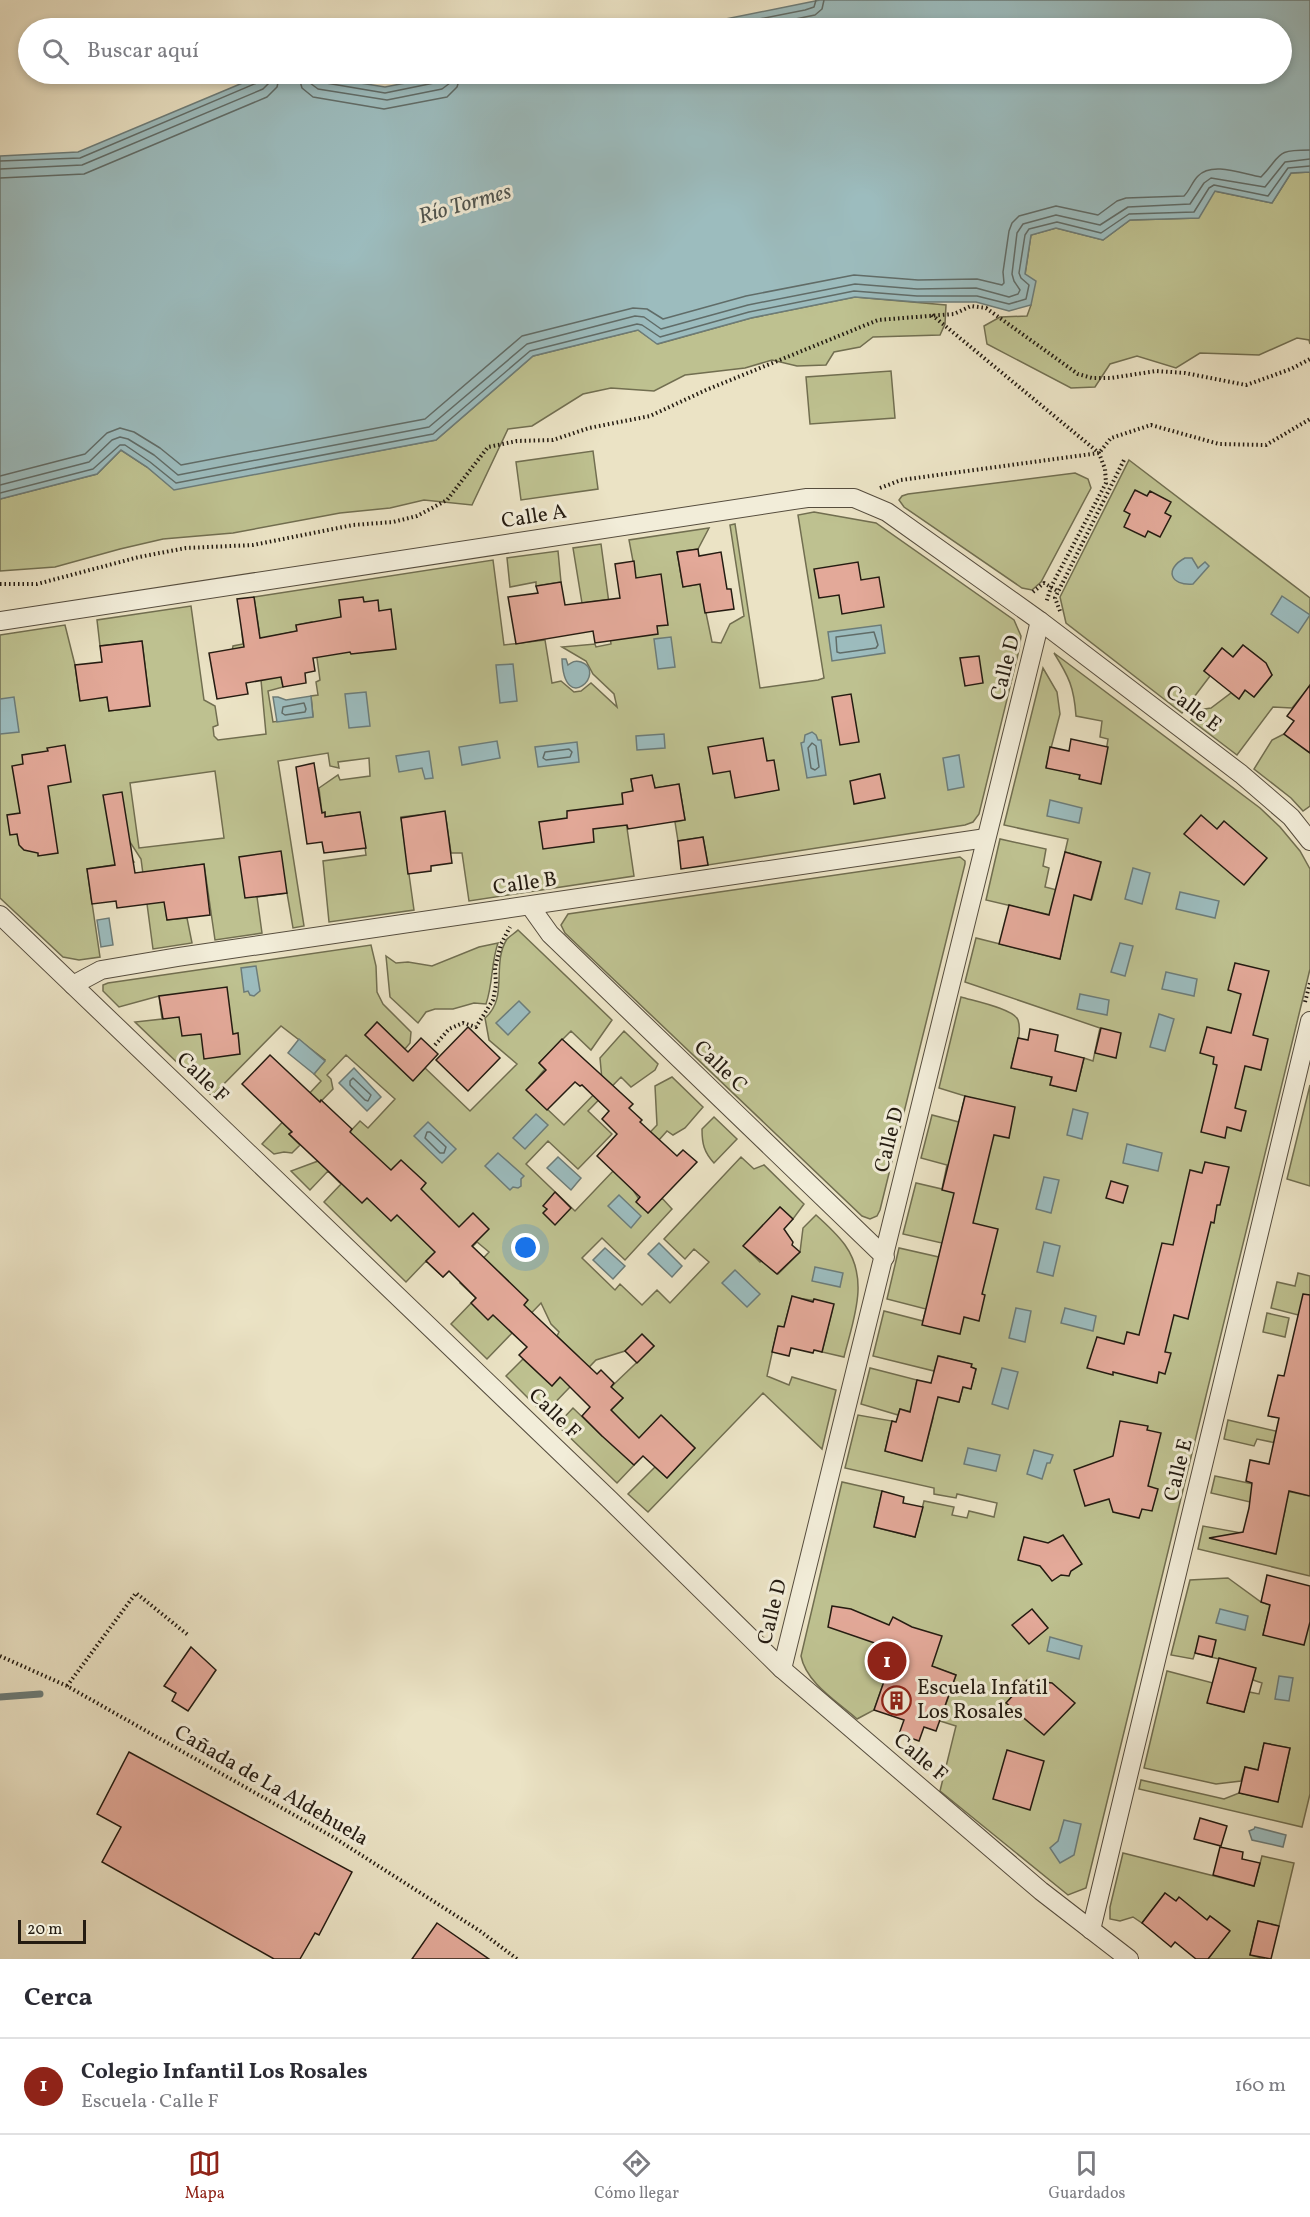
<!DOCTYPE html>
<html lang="es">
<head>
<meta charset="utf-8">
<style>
	:root { --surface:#fff; --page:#f2f2f3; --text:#2b2b33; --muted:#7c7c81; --line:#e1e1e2; --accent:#8f2418 }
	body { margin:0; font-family:Vollkorn,serif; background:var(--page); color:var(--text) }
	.scale { position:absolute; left:18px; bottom:15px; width:68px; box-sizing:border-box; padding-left:6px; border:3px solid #241b11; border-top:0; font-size:16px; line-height:21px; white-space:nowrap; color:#241b11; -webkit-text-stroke:4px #f2edd9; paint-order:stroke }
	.you { position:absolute; left:526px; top:1248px; width:21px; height:21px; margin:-15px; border:4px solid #fff; border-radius:50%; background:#1a73e8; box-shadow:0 0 0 9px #1a73e833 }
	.badge { display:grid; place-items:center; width:39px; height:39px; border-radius:50%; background:var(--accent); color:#fff; font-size:20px; font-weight:700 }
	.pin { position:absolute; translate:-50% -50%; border:3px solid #fff; box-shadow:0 2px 6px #0006 }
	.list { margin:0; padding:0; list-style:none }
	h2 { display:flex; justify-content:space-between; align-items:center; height:78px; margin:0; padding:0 24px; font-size:26px }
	h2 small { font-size:20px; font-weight:400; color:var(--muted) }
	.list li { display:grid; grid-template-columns:39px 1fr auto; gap:18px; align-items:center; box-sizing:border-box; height:96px; padding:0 24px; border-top:2px solid var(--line) }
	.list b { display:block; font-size:22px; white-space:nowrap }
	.list p { margin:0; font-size:20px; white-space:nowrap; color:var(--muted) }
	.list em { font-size:20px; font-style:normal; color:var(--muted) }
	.icon { flex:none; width:33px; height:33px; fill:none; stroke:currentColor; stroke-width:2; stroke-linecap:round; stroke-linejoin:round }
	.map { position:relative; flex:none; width:1310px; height:1959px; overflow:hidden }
	.search { position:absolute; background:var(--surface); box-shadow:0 3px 9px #0003; left:18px; right:18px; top:18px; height:66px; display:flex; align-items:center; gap:15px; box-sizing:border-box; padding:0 21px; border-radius:33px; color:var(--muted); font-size:22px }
	.sheet { height:174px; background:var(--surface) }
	nav { display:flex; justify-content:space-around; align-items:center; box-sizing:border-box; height:84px; border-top:2px solid var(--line); background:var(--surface); font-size:16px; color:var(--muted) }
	nav a { display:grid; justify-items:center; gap:3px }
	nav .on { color:var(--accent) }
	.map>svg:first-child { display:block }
	.green { fill:#bec190; stroke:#716e50; stroke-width:1.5; fill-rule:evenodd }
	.water { fill:#9cbcbe; stroke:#6c7c79; stroke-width:1.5 }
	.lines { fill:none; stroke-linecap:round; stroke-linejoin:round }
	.shore { stroke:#606c68; stroke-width:1.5 }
	.stream { stroke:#6c7c79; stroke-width:7 }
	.building { fill:#e3a999; stroke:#241b11; stroke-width:1.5 }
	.minor-casing { stroke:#564d3e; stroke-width:20 }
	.path { stroke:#241b11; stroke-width:4; stroke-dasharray:1.5 3; stroke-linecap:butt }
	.minor { stroke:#f2edd9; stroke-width:18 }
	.labels { text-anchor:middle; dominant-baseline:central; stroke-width:6; stroke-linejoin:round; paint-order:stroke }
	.street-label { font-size:21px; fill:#241b11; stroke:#f2edd9 }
	.poi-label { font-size:21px; fill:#241b11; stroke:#f2edd9; text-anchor:start }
	.water-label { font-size:22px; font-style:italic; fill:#4e534e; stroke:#f2edd9 }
</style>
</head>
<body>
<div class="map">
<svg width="1310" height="1959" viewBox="0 0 1310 1959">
	<rect width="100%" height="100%" fill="#ebe3c5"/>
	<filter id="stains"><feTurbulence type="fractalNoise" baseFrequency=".00333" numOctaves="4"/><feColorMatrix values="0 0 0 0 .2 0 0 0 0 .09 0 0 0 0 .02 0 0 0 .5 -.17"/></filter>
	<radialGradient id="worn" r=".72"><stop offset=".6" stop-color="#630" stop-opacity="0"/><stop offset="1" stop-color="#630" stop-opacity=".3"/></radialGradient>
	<!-- green -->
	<g class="green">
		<polygon points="1310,172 1310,344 1309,340 1297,338 1259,355 1200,353 1176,368 1137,356 1110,364 1095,387 1071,388 987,344 984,326 1000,317 1027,316 1031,305 1025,275 1031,235 1056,228 1103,240 1130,220 1198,218 1214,191 1272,203 1291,173"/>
		<polygon points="855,297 946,305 945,324 940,335 873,337 860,347 834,352 826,365 797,366 772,360 745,368 685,375 654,391 611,388 583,394 532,426 508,429 472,505 424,500 390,508 340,513 233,533 163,539 120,549 55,567 0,571 0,499 97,474 121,450 147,467 174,489 436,440 533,356 638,330 658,344 751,318"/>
		<polygon points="891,371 895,418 810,424 806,377"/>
		<polygon points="593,451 598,489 521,500 516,462"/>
		<polygon points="1129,460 1310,598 1310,686 1292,708 1273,707 1237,755 1191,720 1198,710 1211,708 1231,693 1239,699 1245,690 1254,697 1272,675 1261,659 1243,645 1233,657 1222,648 1204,671 1210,676 1182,713 1066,623 1060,597"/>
		<polygon points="1075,473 1088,479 1091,488 1041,582 1032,590 1022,588 904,507 899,500 902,496 908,494"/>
		<path d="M814 512 876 523 1014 620 1021 636 1019 650 979 814 973 822 965 825 708 865 703 837 678 841 675 822 685 820 679 784 655 788 652 776 631 779 633 791 622 794 634 876 469 901 462 853H451L445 812 401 817 414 910 329 922 323 861 366 855 360 812 325 817V813H322L319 788 338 775 340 780 370 776 369 758 338 762 339 768 330 766 328 753 278 761 304 926 293 928 287 893 257 897 262 933 215 940 204 864 161 870 167 920 187 918 192 943 153 949 141 859 123 831 113 833 134 862 87 869 100 957 79 960 63 957 0 898V635L65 625 75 665 80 700 107 697 109 711 150 706 142 641 100 646 97 620 191 606 204 700 215 706 218 725 213 727 214 736 218 740 266 734 261 680 232 652 233 646 243 644 242 632 259 630 254 597 493 560 504 645 545 640 552 683 561 681 574 692 581 691 591 683 617 707 614 694 593 674 586 661 562 647 595 644 596 647 611 644 605 600 582 603 573 548 601 544 611 618H625L633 561 629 540 709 528 698 549 677 552 683 587 700 584 712 642 721 643 730 624 744 616 730 525 735 524 760 688 818 680 824 678 798 515ZM312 622 320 680 316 682 318 695 311 696 313 716 273 722 268 691 283 687 273 636 297 631 296 625ZM215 771 224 838 139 848 130 783Z"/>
		<polygon points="558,551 561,582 536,586 536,582 510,587 507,558"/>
		<path d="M1054 653 1260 808 1280 827 1300 851 1310 869V969L1086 1888 1068 1895 940 1791 956 1726 940 1721 956 1675 894 1653 874 1710 857 1719C838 1702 806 1683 801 1656L842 1482 882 1491 874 1527 915 1537 924 1501 954 1507 952 1515 967 1518 969 1511 994 1517 997 1503 957 1494 956 1498 934 1494V1488L845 1468 858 1415 892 1421 885 1451 922 1460 933 1418 900 1409 898 1415 861 1404 870 1368 917 1380 915 1391 959 1402 963 1387 971 1388 976 1369 971 1367V1364L939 1356 934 1371 873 1356 884 1311 923 1321 926 1309 887 1299 899 1248 939 1257 942 1243 903 1234 916 1183 942 1189 947 1165 921 1158 932 1115 959 1122 965 1096 939 1088 961 997C974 1001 1014 1009 1018 1020 1023 1034 1013 1055 1011 1068L1052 1077 1050 1085 1076 1091 1084 1058 1093 1061 1100 1028 965 982 976 938 1060 959 1068 919 986 900 1000 839 1046 849 1043 866 1049 868 1045 887 1092 899 1101 862 1065 852 1068 839 1004 825 1043 668 1057 692 1060 714 1046 767 1080 775V779L1101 783 1108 739 1100 737 1102 721 1076 716C1074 687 1069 677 1054 653Z"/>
		<polygon points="1284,734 1310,753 1310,806 1303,811 1291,798 1254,769 1272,740"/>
		<polygon points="960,857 965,861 965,864 880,1210 877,1216 870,1219 862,1216 565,933 561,925 568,914"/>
		<path d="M518 930 612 1020 591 1050 571 1031 539 1063 545 1069 527 1090 564 1125 605 1083 602 1080 600 1058 624 1031 658 1064 655 1070 631 1087 621 1077 588 1111 612 1134 578 1169 548 1141 526 1164 575 1211 657 1125 655 1086 672 1077 703 1107 685 1128 673 1135 667 1131 626 1177C631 1190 641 1200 648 1213L662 1198 672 1209 625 1260 602 1238 582 1258 615 1290 620 1284 642 1305 657 1290 670 1303 709 1262 694 1249 685 1259 664 1239 741 1157 754 1169 764 1165 804 1204 793 1219 780 1207 744 1246 760 1262 763 1260 778 1274 800 1252 803 1228 816 1215C826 1224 837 1234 845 1245 870 1280 853 1320 844 1357L822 1352 832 1311 829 1303 792 1297 784 1327 778 1326 767 1376 789 1385 792 1377 836 1390 822 1449 763 1393 648 1512 628 1494 655 1467 667 1478 695 1448 662 1416 624 1455 634 1465 617 1483 557 1425 573 1408 602 1436 619 1419 611 1410 623 1398 611 1387 654 1346 642 1335 625 1351 596 1360 544 1414 506 1376 523 1359 552 1386 579 1357 557 1336 559 1332 551 1324 541 1303 487 1359 451 1324 476 1298 460 1283 489 1252 477 1242 443 1277 426 1261 406 1282 324 1202 341 1184 328 1171 310 1190 291 1171 318 1161 323 1155 326 1157 360 1121 368 1128 395 1099 346 1055 327 1075 331 1079 333 1089 289 1134 300 1145 292 1153 284 1152 274 1154 262 1144 321 1081 314 1074 325 1060 281 1026 212 1096 135 1022 162 1019 159 996 119 1007 103 991V985L108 983 371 945 376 966 377 992 383 1004 411 1032 410 1043 405 1049 377 1022 365 1035 412 1080 425 1068 470 1111 517 1064 489 1040 485 1018C509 998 491 964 507 939 510 936 515 933 518 930Z"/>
		<path d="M498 943C491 963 493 984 486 1004L474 1003 453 1009H435L426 1012 418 1023 390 997 386 956 396 963 408 962 432 966 479 947Z"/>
		<polygon points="1310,1085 1310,1186 1287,1179"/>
		<path d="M714 1117 737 1139 714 1163C704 1152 702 1144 702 1129Z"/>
		<polygon points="1298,1273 1310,1276 1310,1318 1271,1308 1277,1282 1295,1286"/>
		<polygon points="1267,1313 1289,1318 1285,1337 1263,1332"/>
		<polygon points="1228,1420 1310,1439 1310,1450 1257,1439 1254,1446 1224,1439"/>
		<polygon points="1215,1476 1310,1496 1310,1576 1198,1549 1203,1526 1242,1533 1240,1545 1275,1554 1285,1510 1211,1493"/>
		<polygon points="1228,1578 1261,1602 1270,1605 1263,1635 1310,1622 1310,1794 1302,1827 1139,1789 1141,1780 1224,1799 1239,1793 1278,1801 1290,1748 1264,1743 1258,1770 1245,1767 1241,1781 1216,1784 1144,1768 1167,1671 1213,1683 1208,1703 1244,1712 1249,1692 1259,1694 1262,1683 1253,1680 1255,1668 1195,1653 1193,1659 1171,1655 1190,1580"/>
		<polygon points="1123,1853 1254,1886 1262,1856 1294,1863 1279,1926 1258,1921 1250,1955 1265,1959 1208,1959 1229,1930 1210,1916 1207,1920 1179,1898 1176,1901 1165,1893 1142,1923 1133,1917 1120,1921 1110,1919 1110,1907"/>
	</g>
	<!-- water -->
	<g class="water">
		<polygon points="820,0 1310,0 1310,172 1291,173 1272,203 1215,191 1199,218 1130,220 1103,240 1056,228 1031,235 1025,274 1036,281 1031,305 1009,311 976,302 917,302 855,297 751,318 657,344 638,330 533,356 436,440 174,490 147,467 121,450 97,474 0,499 0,156 78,152 264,74 304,74 385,87 452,74 1282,74 1282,28 681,28"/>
		<path d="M1185 558H1192L1198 568 1205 562 1209 566 1193 584C1170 586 1164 569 1185 558Z"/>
		<polygon points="1282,596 1310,615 1298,633 1271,614"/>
		<polygon points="881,625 885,653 832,661 828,632"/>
		<polygon points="671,637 675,667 658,669 654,639"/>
		<path d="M562 659H566L568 665C572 662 575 660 581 662 608 671 564 717 562 659Z"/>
		<polygon points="513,664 517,701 500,703 496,665"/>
		<polygon points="366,692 370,726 349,728 345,694"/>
		<polygon points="311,696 313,717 277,722 273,697 278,697 286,700"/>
		<polygon points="14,697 19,732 0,734 0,699"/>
		<polygon points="812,732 816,735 818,740 821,740 826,775 807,778 801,743 804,742 805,735"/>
		<polygon points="664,734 665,748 637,750 636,736"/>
		<polygon points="497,741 500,758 462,765 459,747"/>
		<polygon points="577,742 579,762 538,767 535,747"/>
		<polygon points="429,751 433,778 425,779 422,768 399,772 396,756"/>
		<polygon points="959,755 964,787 948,790 943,758"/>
		<polygon points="1050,800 1082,808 1079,823 1047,816"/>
		<polygon points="1133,868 1150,873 1142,904 1125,899"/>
		<polygon points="1180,892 1219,901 1215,918 1176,909"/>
		<polygon points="109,918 113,945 101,947 97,920"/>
		<polygon points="1120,943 1133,946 1125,976 1111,972"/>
		<polygon points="256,966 260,991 254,996 250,995 248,991 244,992 241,968"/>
		<polygon points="1166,972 1197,979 1194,996 1162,989"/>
		<polygon points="1080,994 1109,1000 1107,1015 1077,1009"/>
		<polygon points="519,1001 530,1012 508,1035 496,1023"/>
		<polygon points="1159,1014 1174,1019 1165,1051 1150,1047"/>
		<polygon points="299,1039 325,1061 314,1074 288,1053"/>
		<polygon points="354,1068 381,1097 367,1111 339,1083"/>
		<polygon points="1073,1109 1088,1113 1082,1139 1067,1135"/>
		<polygon points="536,1114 548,1125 525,1149 513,1138"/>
		<polygon points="428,1122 456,1149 442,1163 414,1136"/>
		<polygon points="1127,1144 1162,1153 1158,1171 1123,1163"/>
		<polygon points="498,1153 524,1176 521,1179 521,1186 518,1188 513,1187 510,1190 485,1166"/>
		<polygon points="558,1157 581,1178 571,1190 547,1168"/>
		<polygon points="1044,1177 1059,1180 1051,1213 1036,1209"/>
		<polygon points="619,1195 641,1216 631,1228 608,1206"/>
		<polygon points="1044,1242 1060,1246 1053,1276 1037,1272"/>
		<polygon points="659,1243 682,1266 672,1277 648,1254"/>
		<polygon points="605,1248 625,1266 613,1279 593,1260"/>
		<polygon points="815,1267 843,1273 840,1287 812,1281"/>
		<polygon points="735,1270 760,1294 747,1307 722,1283"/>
		<polygon points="1016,1308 1031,1311 1025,1342 1009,1338"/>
		<polygon points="1065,1308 1096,1316 1093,1331 1061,1323"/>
		<polygon points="1002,1368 1018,1372 1008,1409 992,1404"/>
		<polygon points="968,1448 1000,1455 996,1471 964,1464"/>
		<polygon points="1034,1450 1053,1455 1050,1463 1047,1463 1042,1479 1027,1474"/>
		<polygon points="1220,1609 1248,1616 1245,1630 1216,1623"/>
		<polygon points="1050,1637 1082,1646 1079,1659 1047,1651"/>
		<polygon points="1279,1676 1293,1678 1289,1701 1275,1699"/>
		<polygon points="1064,1820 1081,1824 1074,1855 1060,1863 1050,1848 1058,1841"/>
		<polygon points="1255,1827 1286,1835 1283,1847 1252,1840 1249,1831 1254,1829"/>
	</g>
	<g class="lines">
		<!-- shore -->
		<g class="shore">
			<polyline points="713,28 805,10 814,7 816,0"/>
			<polyline points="751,28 815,15 822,9 824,0"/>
			<polyline points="298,74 302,88 313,97 384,109 447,97 457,87 461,74"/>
			<polyline points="307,74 310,83 318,89 387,100 442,89 450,83 452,74"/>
			<polyline points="315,74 316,79 320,82 385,93 439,82 443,79 444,74"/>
			<polyline points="0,161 80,158 259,82 263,78 264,74"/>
			<polyline points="0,169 82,165 263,89 269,83 271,74"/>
			<polyline points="0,178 84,174 267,97 277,87 280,74"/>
			<path d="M0 476 85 454 107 433 120 428 134 432 160 448 181 465 425 419 522 336 633 308 647 309 663 319 746 296 854 275 918 280 977 279 1002 285 1004 283 1003 272 1009 231 1012 223 1019 216 1056 206 1098 215 1117 201 1126 198 1184 196C1190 190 1192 182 1198 176 1212 161 1243 174 1261 177 1283 154 1274 150 1310 150"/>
			<polyline points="0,485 89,462 112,440 120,437 128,439 154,455 178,475 429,427 527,344 635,316 644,317 661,329 748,305 855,284 917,289 976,288 1009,297 1018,294 1020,290 1014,281 1012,274 1017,233 1023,224 1056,215 1100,225 1128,207 1190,204 1204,183 1211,178 1265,187 1285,162 1310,159"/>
			<polyline points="0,493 93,469 120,445 125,445 150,462 176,483 433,434 530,351 637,324 642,325 660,337 749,312 854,291 917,296 977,296 1009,304 1026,299 1029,285 1021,278 1019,273 1025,235 1029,229 1057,222 1101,233 1129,214 1194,212 1209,188 1214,185 1268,196 1288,168 1310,166"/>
			<polygon points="874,632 878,645 876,648 840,653 837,652 836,637"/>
			<polygon points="304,703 306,709 305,712 285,715 282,713 283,707"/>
			<polygon points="812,743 816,746 819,767 815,770 811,768 808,748"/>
			<polygon points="569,749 572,752 570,757 546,760 543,758 545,752"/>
			<polygon points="353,1078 371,1095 368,1101 365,1100 350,1085 350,1081"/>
			<polygon points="427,1132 430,1132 446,1147 444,1153 440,1153 425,1138"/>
		</g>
		<!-- stream -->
		<polyline class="stream" points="0,1697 40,1694"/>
	</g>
	<!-- building -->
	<g class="building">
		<polygon points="1135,490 1147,496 1150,491 1171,502 1165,513 1171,516 1160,537 1148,531 1145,537 1124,527 1130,514 1124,511"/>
		<polygon points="698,549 699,556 721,552 727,589 731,589 734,609 705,613 700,584 683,587 677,552"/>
		<polygon points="634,561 636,578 661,574 668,625 657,626 658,634 595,643 593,631 516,644 508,597 538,593 536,586 561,582 565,605 620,598 615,564"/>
		<polygon points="858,562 861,580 879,577 884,607 842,614 839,595 819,598 814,569"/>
		<polygon points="254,597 260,638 297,631 296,625 341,617 339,600 363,597 364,602 378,600 379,611 391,609 396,649 351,654 350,652 313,658 315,671 305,673 306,683 283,687 281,677 246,683 248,694 217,699 209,653 244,647 237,599"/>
		<polygon points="142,641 150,706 109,711 107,697 80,701 75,665 102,662 100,646"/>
		<polygon points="1243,645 1266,663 1272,675 1254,697 1245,690 1239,699 1204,671 1222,648 1233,657"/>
		<polygon points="979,656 983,683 965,686 960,658"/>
		<polygon points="1310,685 1310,753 1284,734 1294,721 1287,716"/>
		<polygon points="851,694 859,742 840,745 832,697"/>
		<polygon points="763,738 767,761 774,760 779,790 735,798 730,771 713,774 708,747"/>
		<polygon points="1071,739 1108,747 1101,784 1079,779 1080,775 1046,768 1050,747 1069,751"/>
		<polygon points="65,745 71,782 48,786 58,853 38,856 38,853 24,850 19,845 17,834 10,835 7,815 20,813 12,766 23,764 22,755 48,751 47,748"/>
		<polygon points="314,763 322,813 325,812 325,817 360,812 366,848 324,853 322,842 307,844 296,767"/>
		<polygon points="880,774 885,798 854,804 850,781"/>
		<polygon points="652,775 655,788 679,784 685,820 628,829 627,825 593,829 594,842 543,849 539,822 567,818 567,811 623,804 622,793 633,791 631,779"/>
		<polygon points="122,792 135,873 204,864 210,915 167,920 164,902 117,908 116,901 92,904 87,869 115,865 103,795"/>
		<polygon points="445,811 452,863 431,866 431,871 408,874 401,818"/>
		<polygon points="1201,815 1217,829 1224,821 1267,858 1244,885 1184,834"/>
		<polygon points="703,837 708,865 681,869 678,841"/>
		<polygon points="281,851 287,893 245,898 239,857"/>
		<polygon points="1065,852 1101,862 1091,900 1074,895 1060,959 999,944 1009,905 1049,915"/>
		<polygon points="1235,963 1269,971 1253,1035 1268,1039 1261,1070 1245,1066 1235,1108 1246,1111 1241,1131 1227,1127 1225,1138 1201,1132 1217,1065 1213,1064 1214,1057 1200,1053 1207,1027 1231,1033 1241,994 1228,990"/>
		<polygon points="227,987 233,1034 238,1033 240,1054 204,1059 201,1034 182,1036 179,1017 163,1019 159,996"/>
		<polygon points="377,1022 408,1052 421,1038 438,1054 413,1081 365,1035"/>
		<polygon points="468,1027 500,1058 468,1091 436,1060"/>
		<polygon points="1101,1028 1121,1033 1116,1058 1095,1053"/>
		<polygon points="1030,1029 1058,1035 1055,1051 1084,1058 1076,1091 1050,1085 1052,1077 1011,1068 1018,1038 1028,1040"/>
		<polygon points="562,1039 633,1104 629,1108 642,1120 640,1122 677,1156 683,1150 697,1162 648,1213 636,1202 640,1197 597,1156 617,1134 602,1119 609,1111 582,1085 580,1086 575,1082 547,1110 526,1090 546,1070 539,1063"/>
		<polygon points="270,1055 320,1102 321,1100 352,1129 350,1132 391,1170 401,1160 426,1183 421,1189 459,1227 473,1213 489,1229 472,1246 528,1300 524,1305 597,1374 601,1370 614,1383 611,1387 623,1398 611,1410 639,1438 661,1415 695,1448 667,1478 643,1456 634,1465 602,1436 582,1416 590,1407 560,1377 552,1386 519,1355 527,1347 493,1315 488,1320 471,1303 476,1298 449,1271 443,1277 426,1261 435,1252 397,1215 391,1221 367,1198 362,1203 289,1134 292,1132 242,1084"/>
		<polygon points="965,1096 1015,1107 1009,1138 994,1135 973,1223 998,1229 982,1294 985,1295 979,1321 964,1317 960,1334 922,1325 954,1193 942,1190"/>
		<polygon points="1205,1162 1229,1167 1220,1205 1217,1205 1214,1223 1211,1222 1188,1319 1174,1315 1165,1352 1171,1353 1165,1374 1159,1372 1157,1383 1113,1372 1113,1375 1087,1368 1097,1337 1124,1344 1127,1332 1139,1335 1162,1243 1173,1245 1190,1170 1202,1173"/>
		<polygon points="1111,1181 1128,1186 1123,1203 1106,1198"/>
		<polygon points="555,1192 571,1208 555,1225 543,1213 547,1209 543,1206"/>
		<polygon points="780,1207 793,1219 784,1229 793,1242 792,1245 800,1252 777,1274 743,1246"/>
		<polygon points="1303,1294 1310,1295 1310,1496 1289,1491 1276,1554 1209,1538 1243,1532 1249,1508 1252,1483 1246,1481 1250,1460 1269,1464 1279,1418 1268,1416 1278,1375 1284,1376"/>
		<polygon points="792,1296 813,1302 814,1299 834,1304 822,1352 814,1350 813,1353 791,1348 789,1356 772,1352 778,1326 784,1327"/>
		<polygon points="642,1334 654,1346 637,1363 625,1351"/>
		<polygon points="938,1356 972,1364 971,1367 976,1369 971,1389 963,1387 959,1402 938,1397 922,1461 885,1451 892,1421 896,1422 900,1409 910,1412 917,1380 931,1383"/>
		<polygon points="1120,1421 1148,1426 1147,1430 1161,1433 1148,1486 1158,1489 1152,1511 1142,1509 1139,1518 1113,1512 1109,1499 1085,1506 1074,1470 1113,1456"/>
		<polygon points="882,1491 904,1497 903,1503 923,1507 915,1537 874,1527"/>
		<polygon points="1063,1535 1082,1564 1071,1571 1069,1576 1061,1575 1052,1581 1040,1566 1018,1560 1024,1537 1048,1543"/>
		<polygon points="1267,1575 1310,1586 1310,1622 1304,1645 1263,1635 1270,1605 1261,1602"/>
		<polygon points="832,1606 851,1609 889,1625 893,1617 912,1627 942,1636 932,1666 956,1675 936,1731 924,1727 919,1741 899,1734 904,1720 874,1710 895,1650 828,1627"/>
		<polygon points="1032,1609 1048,1628 1029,1644 1012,1625"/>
		<polygon points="1199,1636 1216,1640 1212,1657 1195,1653"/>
		<polygon points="191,1647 216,1670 188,1711 172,1701 176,1693 164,1686"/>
		<polygon points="1219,1658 1256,1668 1244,1712 1207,1703"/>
		<polygon points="1027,1680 1052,1683 1075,1703 1044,1735 1006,1703"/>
		<polygon points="1264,1743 1290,1748 1278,1802 1239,1793 1245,1767 1258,1770"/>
		<polygon points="1007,1750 1044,1761 1030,1810 993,1799"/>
		<polygon points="129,1752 352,1872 319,1935 315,1933 300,1959 274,1959 102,1862 121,1827 97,1814"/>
		<polygon points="1200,1818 1227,1826 1221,1846 1194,1839"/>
		<polygon points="1220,1847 1243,1852 1242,1859 1260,1863 1254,1886 1213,1875"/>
		<polygon points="1165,1893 1176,1901 1179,1897 1207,1920 1210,1916 1230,1931 1208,1959 1196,1959 1175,1942 1171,1947 1142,1923"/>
		<polygon points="1258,1921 1279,1926 1271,1959 1250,1955"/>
		<polygon points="437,1923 489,1959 412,1959"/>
	</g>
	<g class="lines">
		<defs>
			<g id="minor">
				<polyline points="0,621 807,498 854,498 887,512 1040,621 1241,774 1291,817 1310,841"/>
				<polyline points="530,906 550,934 885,1257"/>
				<polyline points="0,915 609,1499 782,1669 1041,1891 1129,1959"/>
				<polyline points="73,985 101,970 178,957 986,838"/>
				<polyline points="782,1669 1040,621"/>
				<polyline points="1091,1930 1310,1021"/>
			</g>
		</defs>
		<!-- minor casing -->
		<use href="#minor" class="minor-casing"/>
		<!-- path -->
		<g class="path">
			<polyline points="932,315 1099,453 1105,469 1106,483 1051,587 1046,603"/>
			<polyline points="880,488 901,480 1099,453 1111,438 1151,425 1219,444 1266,445 1310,419"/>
			<polyline points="0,584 37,584 139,557 186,548 253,545 353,525 393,522 417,516 447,500 488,447 517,441 553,440 589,428 650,416 706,390 878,320 954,314 971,306 986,308 1078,374 1092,378 1111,378 1156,371 1185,373 1246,385 1291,369 1310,359"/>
			<polyline points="1033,592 1044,583 1059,592"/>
			<polyline points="1060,611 1055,598 1124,460"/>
			<polyline points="1305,1002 1310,983"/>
			<polyline points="435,1045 449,1029 463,1023 476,1027 493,1000 496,985 495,968 501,944 510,927"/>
			<polyline points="0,1656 67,1686 333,1837 480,1931 517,1959"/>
			<polyline points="67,1686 136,1593 188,1635"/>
		</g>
		<!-- minor -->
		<use href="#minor" class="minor"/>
	</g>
	<!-- icons -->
	<defs>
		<symbol id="building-ring" viewBox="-11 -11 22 22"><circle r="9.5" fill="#f2edd9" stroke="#8f2418" stroke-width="1.5"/><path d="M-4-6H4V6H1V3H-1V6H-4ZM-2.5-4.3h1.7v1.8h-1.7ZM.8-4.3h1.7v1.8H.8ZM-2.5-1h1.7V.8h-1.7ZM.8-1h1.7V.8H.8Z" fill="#8f2418"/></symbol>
	</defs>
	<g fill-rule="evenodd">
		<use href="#building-ring" x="880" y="1684" width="33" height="33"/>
	</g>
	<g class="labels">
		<!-- street labels -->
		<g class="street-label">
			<text transform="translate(534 517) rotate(-9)">Calle A</text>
			<text transform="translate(1006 668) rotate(-76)">Calle D</text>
			<text transform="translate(1193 709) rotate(37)">Calle E</text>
			<text transform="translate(525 884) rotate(-8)">Calle B</text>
			<text transform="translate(720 1067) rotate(44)">Calle C</text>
			<text transform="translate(202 1078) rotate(44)">Calle F</text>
			<text transform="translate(890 1140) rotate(-76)">Calle D</text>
			<text transform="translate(554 1414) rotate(44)">Calle F</text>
			<text transform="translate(1179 1470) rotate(-76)">Calle E</text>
			<text transform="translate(773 1612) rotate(-76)">Calle D</text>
			<text transform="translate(920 1758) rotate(40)">Calle F</text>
			<text transform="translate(271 1786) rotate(30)">Cañada de La Aldehuela</text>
		</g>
		<!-- poi labels -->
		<g class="poi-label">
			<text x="917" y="1688">Escuela Infatil<tspan x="917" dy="24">Los Rosales</tspan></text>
		</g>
		<!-- water labels -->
		<g class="water-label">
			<text transform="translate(465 205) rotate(-16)">Río Tormes</text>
		</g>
	</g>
	<rect width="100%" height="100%" filter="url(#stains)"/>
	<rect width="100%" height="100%" fill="url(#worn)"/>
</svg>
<div class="scale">20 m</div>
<div class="you"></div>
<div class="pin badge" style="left:887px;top:1661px">1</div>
<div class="search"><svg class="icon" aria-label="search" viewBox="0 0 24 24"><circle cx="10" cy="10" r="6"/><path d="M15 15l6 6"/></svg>Buscar aquí</div>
</div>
<section class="sheet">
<h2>Cerca<small></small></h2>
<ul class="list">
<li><span class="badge">1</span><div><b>Colegio Infantil Los Rosales</b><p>Escuela · Calle F</p></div><em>160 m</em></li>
</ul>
</section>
<nav>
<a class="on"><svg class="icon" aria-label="map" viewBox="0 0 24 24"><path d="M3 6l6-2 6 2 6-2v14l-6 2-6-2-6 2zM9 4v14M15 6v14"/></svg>Mapa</a>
<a><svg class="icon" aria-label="directions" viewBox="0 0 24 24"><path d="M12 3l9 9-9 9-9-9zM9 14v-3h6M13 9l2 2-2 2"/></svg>Cómo llegar</a>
<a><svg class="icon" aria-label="saved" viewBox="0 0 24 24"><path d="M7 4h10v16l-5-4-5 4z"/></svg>Guardados</a>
</nav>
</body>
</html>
